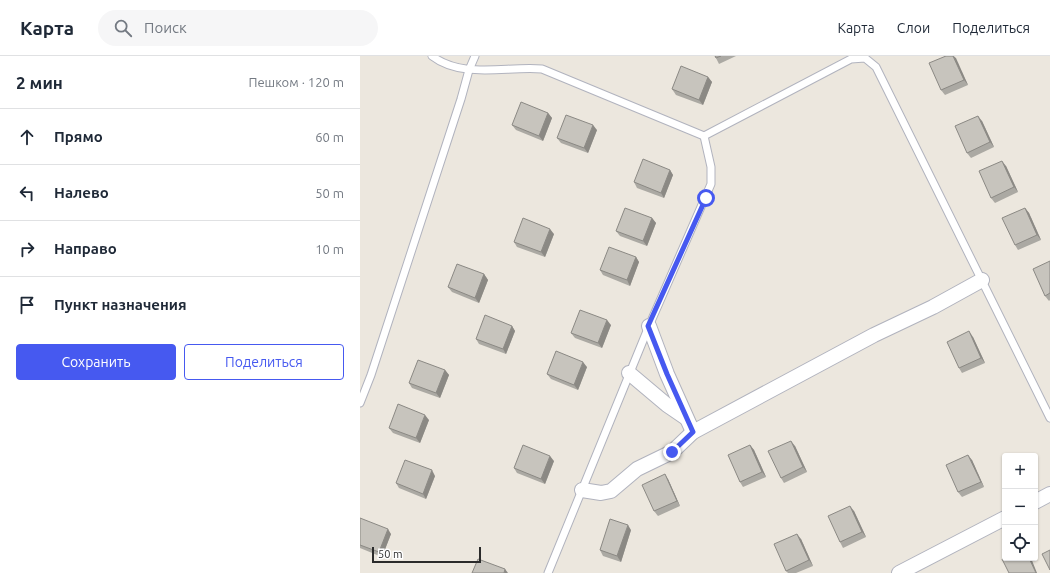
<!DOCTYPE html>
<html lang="ru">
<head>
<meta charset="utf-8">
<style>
	:root { --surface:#fff; --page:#f6f6f7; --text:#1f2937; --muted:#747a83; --line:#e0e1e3; --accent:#4659f0 }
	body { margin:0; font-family:Ubuntu,sans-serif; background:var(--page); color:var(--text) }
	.controls { position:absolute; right:12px; bottom:12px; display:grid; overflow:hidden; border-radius:4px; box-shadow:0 1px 3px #0004 }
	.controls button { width:36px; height:36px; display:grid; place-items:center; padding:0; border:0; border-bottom:1px solid var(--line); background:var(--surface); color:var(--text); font:20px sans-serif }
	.scale { position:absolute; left:12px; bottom:10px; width:109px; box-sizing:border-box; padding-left:4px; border:2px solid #2b2b2b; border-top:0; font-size:11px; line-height:14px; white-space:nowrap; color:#2b2b2b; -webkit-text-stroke:3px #fff; paint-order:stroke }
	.stop { position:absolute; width:12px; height:12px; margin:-9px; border:3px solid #4659f0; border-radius:50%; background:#fff }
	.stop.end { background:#4659f0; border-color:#fff; box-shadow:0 1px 4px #0008 }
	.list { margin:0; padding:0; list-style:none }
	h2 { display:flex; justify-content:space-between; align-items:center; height:52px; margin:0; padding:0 16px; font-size:17px }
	h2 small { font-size:13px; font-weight:400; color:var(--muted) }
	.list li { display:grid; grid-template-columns:26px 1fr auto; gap:12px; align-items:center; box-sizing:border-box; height:56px; padding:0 16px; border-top:1px solid var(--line) }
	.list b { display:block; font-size:15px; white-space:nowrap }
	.list em { font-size:13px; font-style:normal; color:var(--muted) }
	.actions { display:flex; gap:8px; padding:12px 16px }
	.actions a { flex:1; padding:9px 0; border:1px solid var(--accent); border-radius:4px; text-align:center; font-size:14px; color:var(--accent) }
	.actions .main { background:var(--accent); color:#fff }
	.icon { flex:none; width:22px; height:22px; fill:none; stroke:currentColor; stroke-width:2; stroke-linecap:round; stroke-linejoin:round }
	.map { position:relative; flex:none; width:690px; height:517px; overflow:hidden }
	header { display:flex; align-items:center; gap:24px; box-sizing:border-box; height:56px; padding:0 20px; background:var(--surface); border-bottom:1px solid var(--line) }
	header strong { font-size:19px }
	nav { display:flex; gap:22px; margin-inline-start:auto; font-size:14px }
	.search { width:280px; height:36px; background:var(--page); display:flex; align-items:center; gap:10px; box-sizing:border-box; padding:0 14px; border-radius:22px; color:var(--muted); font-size:15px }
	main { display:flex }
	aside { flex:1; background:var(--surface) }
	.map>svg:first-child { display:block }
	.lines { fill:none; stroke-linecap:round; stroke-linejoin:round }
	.service-casing { stroke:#b1b3be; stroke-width:9 }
	.minor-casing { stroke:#b1b3be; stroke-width:16 }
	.service { stroke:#fff; stroke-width:7 }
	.minor { stroke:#fff; stroke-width:14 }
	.wall { fill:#aba9a3 }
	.shaded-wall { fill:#8b8984 }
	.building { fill:#c7c4bd; stroke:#8b8984 }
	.route { stroke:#4659f0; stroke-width:5 }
</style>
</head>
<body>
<header>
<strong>Карта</strong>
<div class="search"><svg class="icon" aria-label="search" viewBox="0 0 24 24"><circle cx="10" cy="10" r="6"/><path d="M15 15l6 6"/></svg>Поиск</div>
<nav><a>Карта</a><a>Слои</a><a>Поделиться</a></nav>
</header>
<main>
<aside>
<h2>2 мин<small>Пешком · 120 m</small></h2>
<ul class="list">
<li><svg class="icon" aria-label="ahead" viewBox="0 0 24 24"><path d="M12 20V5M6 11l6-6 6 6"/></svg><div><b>Прямо</b></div><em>60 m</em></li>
<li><svg class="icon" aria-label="left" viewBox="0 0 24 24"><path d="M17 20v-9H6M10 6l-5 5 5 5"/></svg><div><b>Налево</b></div><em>50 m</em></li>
<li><svg class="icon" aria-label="right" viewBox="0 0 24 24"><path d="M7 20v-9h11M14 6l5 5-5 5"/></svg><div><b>Направо</b></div><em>10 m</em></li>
<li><svg class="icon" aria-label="arrive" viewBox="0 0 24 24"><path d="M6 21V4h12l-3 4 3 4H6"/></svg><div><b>Пункт назначения</b></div></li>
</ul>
<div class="actions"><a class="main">Сохранить</a><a>Поделиться</a></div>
</aside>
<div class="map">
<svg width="690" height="517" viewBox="0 0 690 517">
	<rect width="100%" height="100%" fill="#ece7de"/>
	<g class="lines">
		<defs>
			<g id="service">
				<path d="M72 0C102 23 146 10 182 13L344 80 491 3 505 2 516 11 690 362"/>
				<polyline points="0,347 11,319 101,43 109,14 115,0"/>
				<polyline points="188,517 289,270 351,128 351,111 344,80"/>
			</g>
			<g id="minor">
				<polyline points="289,270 307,318 333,376"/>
				<polyline points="269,317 307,349 326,362"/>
				<polyline points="222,434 241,437 251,435 277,413 312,396 333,376 514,279 573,251 622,224"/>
				<polyline points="675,446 690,438"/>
				<polyline points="539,517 645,462"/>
			</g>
		</defs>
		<!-- service casing -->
		<use href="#service" class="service-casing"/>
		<!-- minor casing -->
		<use href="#minor" class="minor-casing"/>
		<!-- service -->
		<use href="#service" class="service"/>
		<!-- minor -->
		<use href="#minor" class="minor"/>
	</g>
	<!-- wall -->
	<g class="wall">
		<polygon points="355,0 376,0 359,8"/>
		<polygon points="586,0 594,0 608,29 585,39 581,34"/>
		<polygon points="348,21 352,26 343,49 316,39 312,33"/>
		<polygon points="188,57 192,62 183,85 156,74 152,69"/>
		<polygon points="622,65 634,91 611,102 607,97"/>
		<polygon points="237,74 228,97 201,87 197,82"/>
		<polygon points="646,110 658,136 635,147 631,142"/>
		<polygon points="310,114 313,119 304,142 277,132 274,126"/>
		<polygon points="665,152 669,157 681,184 658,194 655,189"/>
		<polygon points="292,162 296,167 287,190 260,180 256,175"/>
		<polygon points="194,178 185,201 157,191 154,186"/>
		<polygon points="276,201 279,206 270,230 243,219 240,214"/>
		<polygon points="690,205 690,244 689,245 685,240"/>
		<polygon points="124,218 128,224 119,247 92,236 88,231"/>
		<polygon points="251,269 242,292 215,282 211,277"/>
		<polygon points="152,270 155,275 146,298 119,288 116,283"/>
		<polygon points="613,281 625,307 602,317 599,312"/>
		<polygon points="227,311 218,334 191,323 187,318"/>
		<polygon points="85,314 89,319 80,342 52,332 49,327"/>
		<polygon points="69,364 60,387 33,377 29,372"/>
		<polygon points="390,389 394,394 406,421 383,431 380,426"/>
		<polygon points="435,390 447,416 424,427 421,422"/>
		<polygon points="612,404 624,431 602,441 598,436"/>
		<polygon points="194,405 185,428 157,417 154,412"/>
		<polygon points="75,420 66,443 39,432 36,427"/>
		<polygon points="308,423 320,450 298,460 294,455"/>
		<polygon points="494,455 506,481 483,492 480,486"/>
		<polygon points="0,463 31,478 22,501 0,492"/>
		<polygon points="271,474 261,506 243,500 240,494"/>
		<polygon points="441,483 453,510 436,517 428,517 426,515"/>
	</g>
	<!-- shaded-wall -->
	<g class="shaded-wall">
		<polygon points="593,0 596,2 608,29 604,24"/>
		<polygon points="348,21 352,26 343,49 339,44"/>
		<polygon points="188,57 192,62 183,85 179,80"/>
		<polygon points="618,60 622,65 634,91 630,86"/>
		<polygon points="233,69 237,74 228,97 224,92"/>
		<polygon points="642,105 646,110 658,136 654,131"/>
		<polygon points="310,114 313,119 304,142 301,137"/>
		<polygon points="665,152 669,157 681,184 677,179"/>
		<polygon points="292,162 296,167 287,190 283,185"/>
		<polygon points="190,173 194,178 185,201 181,196"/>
		<polygon points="276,201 279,206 270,230 267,224"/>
		<polygon points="124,218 128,224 119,247 115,242"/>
		<polygon points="247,264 251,269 242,292 238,287"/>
		<polygon points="152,270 155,275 146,298 143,293"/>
		<polygon points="609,275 613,281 625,307 621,302"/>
		<polygon points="223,306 227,311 218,334 214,329"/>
		<polygon points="85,314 89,319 80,342 76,337"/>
		<polygon points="65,359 69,364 60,387 56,382"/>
		<polygon points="431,385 435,390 447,416 443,411"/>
		<polygon points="390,389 394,394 406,421 402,416"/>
		<polygon points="608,399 612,404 624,431 621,426"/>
		<polygon points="190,400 194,405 185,428 181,423"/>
		<polygon points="72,414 75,420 66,443 63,438"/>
		<polygon points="305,418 308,423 320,450 317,445"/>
		<polygon points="490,450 494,455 506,481 502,476"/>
		<polygon points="268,469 271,474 261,506 257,500"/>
		<polygon points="28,473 31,478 22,501 19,496"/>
		<polygon points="437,478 441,483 453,510 449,504"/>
		<polygon points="669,502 671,502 677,517 676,517"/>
		<polygon points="145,513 148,517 144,517"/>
	</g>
	<!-- building -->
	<g class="building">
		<polygon points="355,0 361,0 356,2"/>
		<polygon points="586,0 593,0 604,24 581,34 569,7"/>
		<polygon points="321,10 348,21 339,44 312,33"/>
		<polygon points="161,46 188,57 179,80 152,69"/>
		<polygon points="206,59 233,69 224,92 197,82"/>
		<polygon points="618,60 630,86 607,97 595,70"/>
		<polygon points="283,103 310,114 301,137 274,126"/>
		<polygon points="642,105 654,131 631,142 619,115"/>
		<polygon points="265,152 292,162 283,185 256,175"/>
		<polygon points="665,152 677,179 655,189 642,162"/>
		<polygon points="163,162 190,173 181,196 154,186"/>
		<polygon points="249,191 276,201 267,224 240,214"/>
		<polygon points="690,205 690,237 685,240 673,213"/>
		<polygon points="97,208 124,218 115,242 88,231"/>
		<polygon points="220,254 247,264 238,287 211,277"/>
		<polygon points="125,259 152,270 143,293 116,283"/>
		<polygon points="609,275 621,302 599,312 587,286"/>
		<polygon points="196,295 223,306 214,329 187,318"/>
		<polygon points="58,304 85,314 76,337 49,327"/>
		<polygon points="38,348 65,359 56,382 29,372"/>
		<polygon points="431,385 443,411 421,422 408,395"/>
		<polygon points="163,389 190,400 181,423 154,412"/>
		<polygon points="390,389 402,416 380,426 368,399"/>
		<polygon points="608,399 621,426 598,436 586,409"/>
		<polygon points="45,404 72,414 63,438 36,427"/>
		<polygon points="305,418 317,445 294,455 282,429"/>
		<polygon points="490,450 502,476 480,486 468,460"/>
		<polygon points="0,462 28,473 19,496 0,489"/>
		<polygon points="250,463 268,469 257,500 240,494"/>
		<polygon points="437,478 449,504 426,515 414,488"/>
		<polygon points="690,494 690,514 682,498"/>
		<polygon points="645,502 669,502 676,517 649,517 642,503"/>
		<polygon points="118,503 145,513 144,517 112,517"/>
	</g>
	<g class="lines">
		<!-- route -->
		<polyline class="route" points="312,396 333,376 307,318 288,270 346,142"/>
	</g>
</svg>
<div class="controls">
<button>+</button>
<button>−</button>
<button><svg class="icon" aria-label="locate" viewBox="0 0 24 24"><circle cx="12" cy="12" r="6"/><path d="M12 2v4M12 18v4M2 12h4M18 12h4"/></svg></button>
</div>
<div class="scale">50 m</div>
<div class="stop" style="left:346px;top:142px"></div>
<div class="stop end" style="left:312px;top:396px"></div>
</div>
</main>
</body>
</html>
